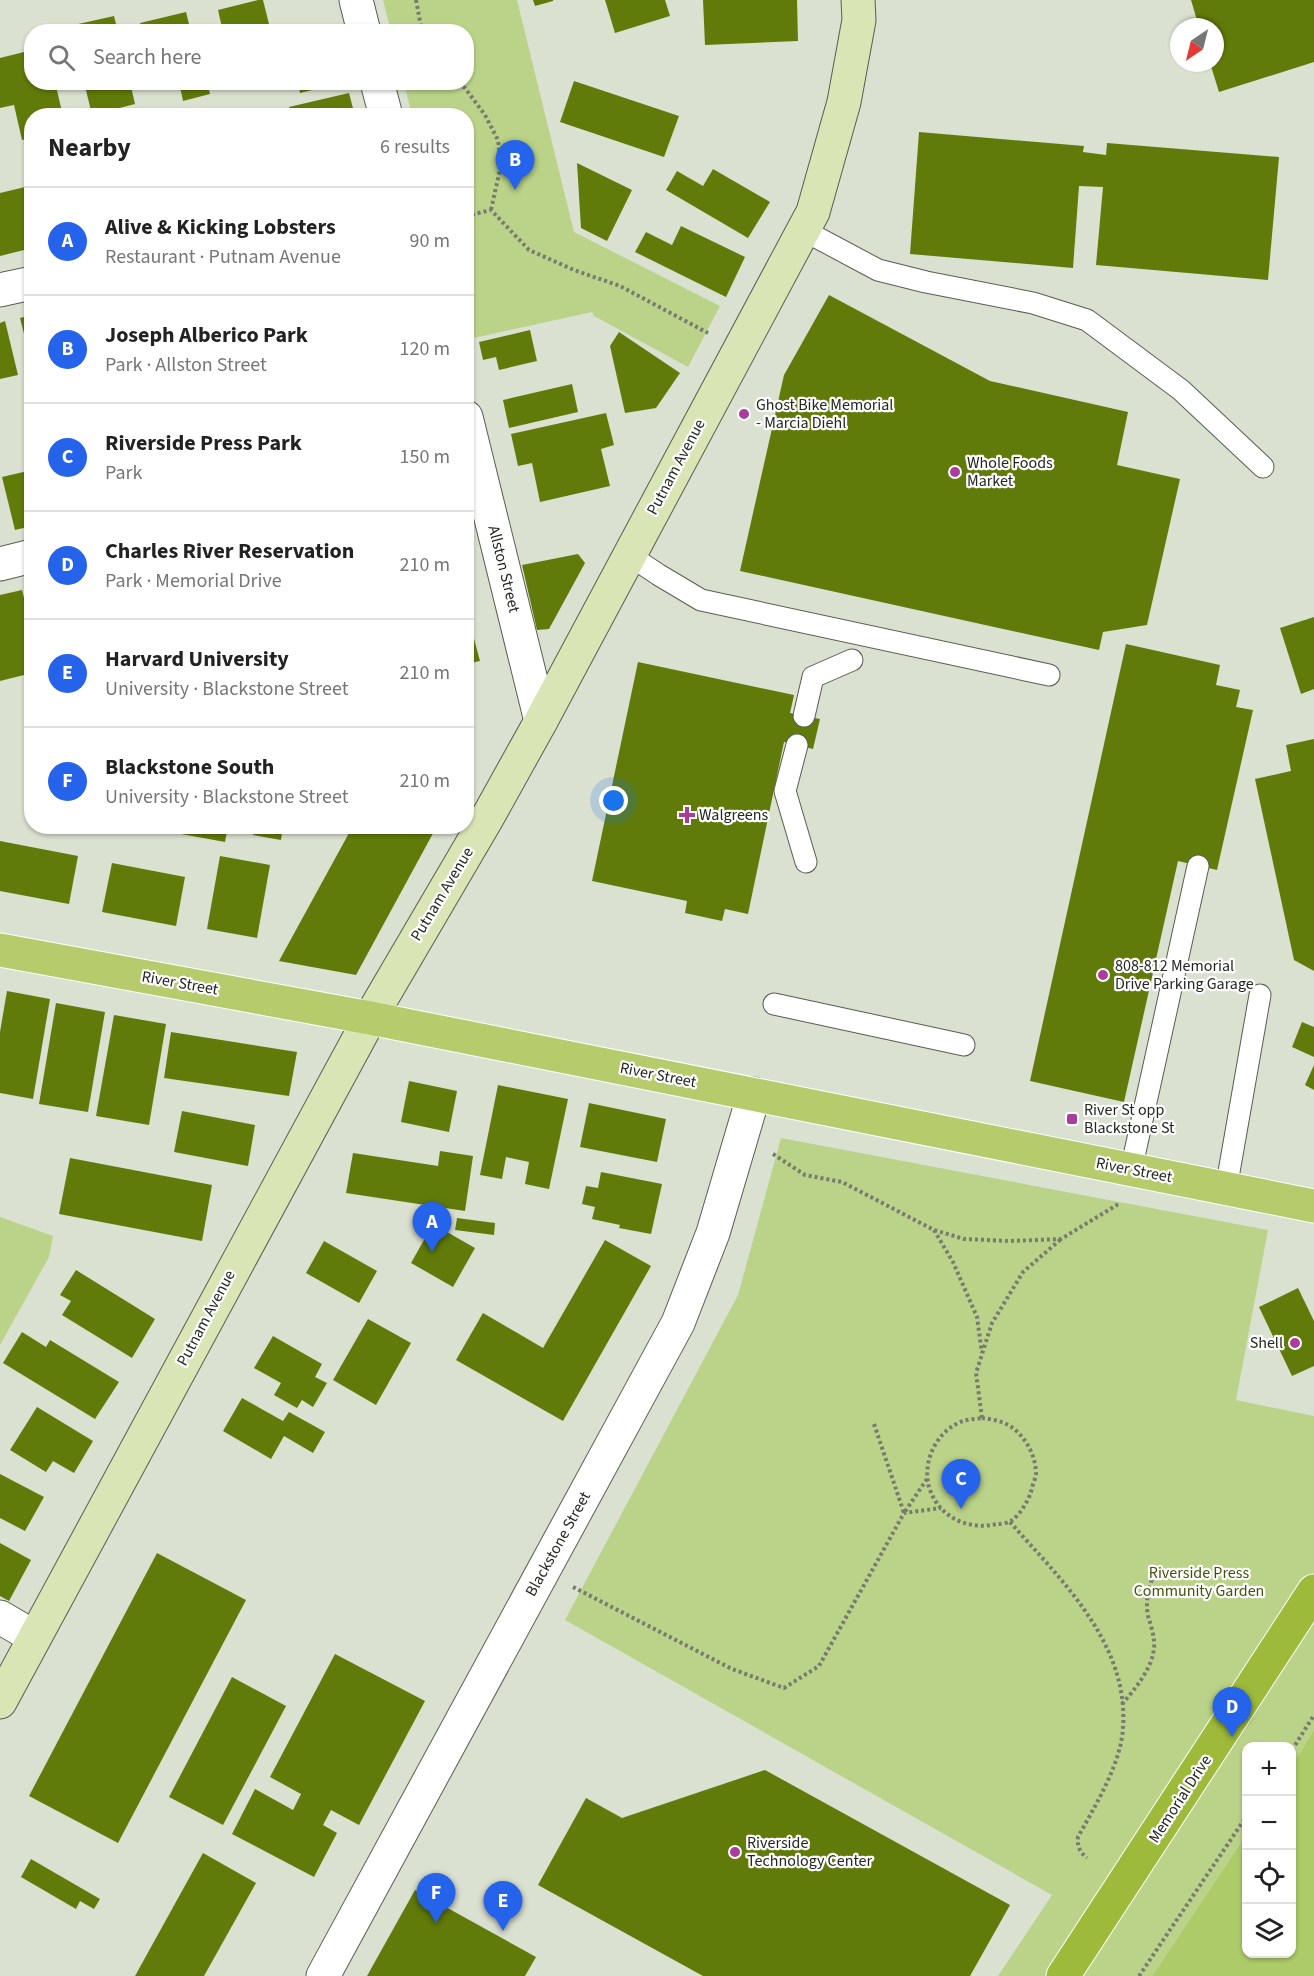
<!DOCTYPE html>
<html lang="en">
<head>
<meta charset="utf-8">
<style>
	:root { --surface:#fff; --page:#f6f6f6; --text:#222; --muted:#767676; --line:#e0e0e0; --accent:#2563eb }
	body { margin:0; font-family:"Source Sans 3",sans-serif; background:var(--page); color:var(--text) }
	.controls { position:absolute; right:18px; bottom:18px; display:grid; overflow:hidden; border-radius:12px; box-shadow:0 2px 4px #0004 }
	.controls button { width:54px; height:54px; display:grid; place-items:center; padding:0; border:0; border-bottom:2px solid var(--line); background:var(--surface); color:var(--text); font:30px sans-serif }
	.compass { position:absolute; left:1170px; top:18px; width:54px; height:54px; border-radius:50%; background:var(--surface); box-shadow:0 2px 4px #0004; rotate:215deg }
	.you { position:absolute; left:614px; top:801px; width:21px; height:21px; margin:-15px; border:4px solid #fff; border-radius:50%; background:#1a73e8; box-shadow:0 0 0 9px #1a73e833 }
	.badge { display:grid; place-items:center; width:39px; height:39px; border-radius:50%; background:var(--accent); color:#fff; font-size:20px; font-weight:700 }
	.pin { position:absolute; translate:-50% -50px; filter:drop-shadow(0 2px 3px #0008) }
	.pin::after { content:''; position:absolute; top:32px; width:21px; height:18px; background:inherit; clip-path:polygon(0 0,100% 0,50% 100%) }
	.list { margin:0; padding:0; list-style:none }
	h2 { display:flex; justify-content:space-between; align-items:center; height:78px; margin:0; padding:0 24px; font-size:26px }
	h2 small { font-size:20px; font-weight:400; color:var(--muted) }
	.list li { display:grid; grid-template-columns:39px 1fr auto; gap:18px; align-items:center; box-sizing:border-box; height:108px; padding:0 24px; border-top:2px solid var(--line) }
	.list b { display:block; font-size:22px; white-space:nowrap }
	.list p { margin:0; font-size:20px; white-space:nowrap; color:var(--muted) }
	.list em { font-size:20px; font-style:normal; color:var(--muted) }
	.icon { flex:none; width:33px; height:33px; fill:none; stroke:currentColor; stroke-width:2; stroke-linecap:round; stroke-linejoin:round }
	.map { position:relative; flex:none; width:1314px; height:1976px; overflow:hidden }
	.search { position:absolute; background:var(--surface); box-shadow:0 2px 4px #0004; left:24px; top:24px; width:450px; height:66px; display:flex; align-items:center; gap:15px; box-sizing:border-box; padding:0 21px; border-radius:24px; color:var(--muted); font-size:22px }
	.panel { position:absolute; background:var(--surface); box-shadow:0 2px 4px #0004; left:24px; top:108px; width:450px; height:726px; border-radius:24px }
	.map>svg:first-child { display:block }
	.green { fill:#bbd389 }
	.water { fill:#adcb69 }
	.building { fill:#617b0a }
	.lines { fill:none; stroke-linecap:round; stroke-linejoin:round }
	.service-casing { stroke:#595d50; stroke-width:23 }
	.minor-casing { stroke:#595d50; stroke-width:35 }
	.tertiary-casing { stroke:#595d50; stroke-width:35 }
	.secondary-casing { stroke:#595d50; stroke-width:35 }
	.primary-casing { stroke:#fff; stroke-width:35 }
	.trunk-casing { stroke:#fff; stroke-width:35 }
	.path { stroke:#777b70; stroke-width:4; stroke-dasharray:3 3; stroke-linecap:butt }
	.service { stroke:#fff; stroke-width:21 }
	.minor { stroke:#fff; stroke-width:33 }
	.tertiary { stroke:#fff; stroke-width:33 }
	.secondary { stroke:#dae5b5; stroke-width:33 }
	.primary { stroke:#b6cb6b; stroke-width:33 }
	.trunk { stroke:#9eba3a; stroke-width:33 }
	.poi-dot { fill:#aa3d9c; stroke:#fff; stroke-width:2 }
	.labels { text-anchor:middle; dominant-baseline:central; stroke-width:4.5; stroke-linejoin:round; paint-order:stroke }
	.poi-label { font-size:16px; fill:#242620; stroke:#fff; text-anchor:start }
	.street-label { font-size:16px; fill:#242620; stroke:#fff }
	.park-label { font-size:16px; fill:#42540b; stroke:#fff }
</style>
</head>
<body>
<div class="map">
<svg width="1314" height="1976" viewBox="0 0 1314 1976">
	<rect width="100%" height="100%" fill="#dbe1d1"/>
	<!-- green -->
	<g class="green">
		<polygon points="383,0 517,0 574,232 720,306 688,367 594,316 592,312 469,339 466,331 466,116 412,115 404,83 466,82 466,32 391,31"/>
		<polygon points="781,1138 1268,1230 1236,1400 1314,1416 1314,1730 1292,1766 1292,1746 1246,1746 1246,1835 1152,1976 998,1976 1052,1895 565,1620 738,1295"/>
		<polygon points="0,1217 53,1236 49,1257 0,1345"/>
	</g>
	<!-- water -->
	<polygon class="water" points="1314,1730 1314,1976 1152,1976 1246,1835 1246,1954 1292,1954 1292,1766"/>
	<!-- building -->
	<g class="building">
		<polygon points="258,0 263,0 271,32 223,32 218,10"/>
		<polygon points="533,0 553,0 553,1 535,6"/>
		<polygon points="605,0 665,0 670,16 615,33"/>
		<polygon points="703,0 797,0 798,41 705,45"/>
		<polygon points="1191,0 1314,0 1314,62 1219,92 1210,63 1215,63 1215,27 1199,27"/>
		<polygon points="186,12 191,32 142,32 140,23"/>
		<polygon points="114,16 118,32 66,32 65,27"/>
		<polygon points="32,50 32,82 55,82 63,116 32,116 32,138 22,140 14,105 0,108 0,58"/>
		<polygon points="574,81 679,116 664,157 560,122"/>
		<polygon points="84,82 130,82 135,104 92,115"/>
		<polygon points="179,82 207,82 210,94 183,101"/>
		<polygon points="298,82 341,82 341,83 300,93"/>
		<polygon points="349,93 355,116 291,116 289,107"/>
		<polygon points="919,132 1084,146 1083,152 1106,155 1107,143 1279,157 1268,280 1096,265 1103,187 1079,186 1073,268 910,254"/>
		<polygon points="577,163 632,190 607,241 581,228"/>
		<polygon points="713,169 770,202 748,238 666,190 677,171 703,186"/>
		<polygon points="25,187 32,212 32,248 0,256 0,193"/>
		<polygon points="681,226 745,257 726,297 635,252 646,232 672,245"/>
		<polygon points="829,295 990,381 1128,412 1117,465 1180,479 1147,625 1103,632 1099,650 740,571 784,375"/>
		<polygon points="32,315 32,361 31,361 20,318"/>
		<polygon points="5,321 18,375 0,379 0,323"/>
		<polygon points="530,330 537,361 499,370 496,357 483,360 479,342"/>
		<polygon points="619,332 680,373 656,408 625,413 610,346"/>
		<polygon points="572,384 578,412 509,428 503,400"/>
		<polygon points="606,413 614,445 601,449 610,486 540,502 532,463 518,466 511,434"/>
		<polygon points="32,470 32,526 15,530 2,477"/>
		<polygon points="578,554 585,563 549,629 537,630 522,565"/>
		<polygon points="22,590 32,630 32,673 0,681 0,595"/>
		<polygon points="466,609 480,661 466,664"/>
		<polygon points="1314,617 1314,689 1301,694 1280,628"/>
		<polygon points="1126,644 1220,665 1216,685 1240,690 1236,707 1253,710 1217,870 1178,861 1124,1102 1030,1081"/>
		<polygon points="638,662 794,695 790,713 820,719 813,749 784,742 748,914 725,909 722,921 685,913 687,901 592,881"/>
		<polygon points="1314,739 1314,971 1294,960 1255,779 1291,771 1286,745"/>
		<polygon points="137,826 228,826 225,842"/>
		<polygon points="254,826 283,826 281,840 253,835"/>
		<polygon points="336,826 437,826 356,975 279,961 349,833"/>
		<polygon points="0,841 78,856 69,904 0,891"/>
		<polygon points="220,856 270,865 257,938 207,929"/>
		<polygon points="112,863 185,877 176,926 102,912"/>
		<polygon points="7,991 50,999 33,1099 0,1093 0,1032"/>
		<polygon points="56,1003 105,1012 88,1112 39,1104"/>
		<polygon points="114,1015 166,1024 149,1125 96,1116"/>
		<polygon points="1302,1022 1314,1027 1314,1057 1292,1047"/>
		<polygon points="171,1032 297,1052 289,1096 164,1078"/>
		<polygon points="1314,1065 1314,1090 1305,1085"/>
		<polygon points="409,1081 457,1091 449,1132 401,1122"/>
		<polygon points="498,1085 568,1099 549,1189 525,1184 529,1162 506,1157 502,1179 480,1175"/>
		<polygon points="589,1103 666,1119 657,1162 580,1147"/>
		<polygon points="182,1111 255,1125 248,1166 174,1152"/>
		<polygon points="440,1151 473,1156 465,1211 346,1193 353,1153 438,1166"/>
		<polygon points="70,1158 212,1185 202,1241 59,1214"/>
		<polygon points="601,1172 662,1184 651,1234 619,1228 620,1225 592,1219 595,1207 582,1204 586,1186 598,1188"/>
		<polygon points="457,1218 495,1223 494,1235 455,1230"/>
		<polygon points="433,1224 475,1248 453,1287 411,1263"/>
		<polygon points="605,1240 651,1266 563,1421 456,1360 483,1313 543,1348"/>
		<polygon points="324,1241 377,1271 359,1303 306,1273"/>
		<polygon points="76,1270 155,1319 132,1358 62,1315 71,1301 60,1295"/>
		<polygon points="1298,1288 1314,1321 1314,1366 1292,1376 1259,1307"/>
		<polygon points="368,1319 411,1343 376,1405 333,1380"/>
		<polygon points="22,1332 46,1347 50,1340 119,1382 95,1419 3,1363"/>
		<polygon points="273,1336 322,1364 315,1377 327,1383 313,1407 302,1400 297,1408 274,1395 281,1383 254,1368"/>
		<polygon points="242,1398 283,1421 289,1412 325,1432 313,1453 284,1436 271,1459 223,1431"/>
		<polygon points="37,1407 93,1441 74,1473 53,1461 46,1472 10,1450"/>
		<polygon points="0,1474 44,1497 25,1531 0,1518"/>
		<polygon points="0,1543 31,1560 9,1601 0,1596"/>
		<polygon points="157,1553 246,1600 118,1843 29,1796"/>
		<polygon points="335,1654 425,1701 359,1825 331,1810 323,1825 337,1833 314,1877 232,1834 255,1789 293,1810 301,1794 270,1777"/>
		<polygon points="232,1677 286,1706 223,1825 169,1797"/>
		<polygon points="765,1770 1010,1905 970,1976 703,1976 538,1885 586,1798 622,1818"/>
		<polygon points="203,1853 256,1883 204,1976 135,1976"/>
		<polygon points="31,1859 100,1899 94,1909 80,1901 76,1909 21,1877"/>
		<polygon points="415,1890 536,1957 525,1976 367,1976"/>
	</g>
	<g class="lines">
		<defs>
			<g id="service">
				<polyline points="803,230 878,270 926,282 1033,303 1087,320 1181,390 1263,467"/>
				<polyline points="629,555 659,575 701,600 1049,675"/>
				<polyline points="804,716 813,677 852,660"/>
				<polyline points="797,745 785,791 806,862"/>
				<polyline points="774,1004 964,1045"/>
				<polyline points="1131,1170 1198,866"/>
				<polyline points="1226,1189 1260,995"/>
			</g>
			<g id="minor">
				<polyline points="0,290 32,283"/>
				<polyline points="0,564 32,556"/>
				<polyline points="0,1617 34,1637"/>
				<polyline points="323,1976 678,1323 713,1233 754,1094"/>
			</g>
			<g id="tertiary">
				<polyline points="356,0 364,32"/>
				<polyline points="377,82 386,116"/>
				<polyline points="466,417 541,721"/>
			</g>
			<polyline id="secondary" points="0,1702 370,1018 486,820 541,721 813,212 844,102 859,20 858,0"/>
			<polyline id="primary" points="0,950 370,1018 1314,1206"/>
			<polyline id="trunk" points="1063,1976 1314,1591"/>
		</defs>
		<!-- service casing -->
		<use href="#service" class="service-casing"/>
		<!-- minor casing -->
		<use href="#minor" class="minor-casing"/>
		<!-- tertiary casing -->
		<use href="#tertiary" class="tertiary-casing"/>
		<!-- secondary casing -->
		<use href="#secondary" class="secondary-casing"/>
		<!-- primary casing -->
		<use href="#primary" class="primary-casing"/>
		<!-- trunk casing -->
		<use href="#trunk" class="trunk-casing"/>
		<!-- path -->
		<g class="path">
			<polyline points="416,0 422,32"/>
			<polyline points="452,82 465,88 485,115 498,140 501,165 491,210"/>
			<polyline points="466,216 491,210 529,250 574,270 620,286 708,333"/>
			<polyline points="773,1154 805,1175 842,1182 934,1230 964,1239 1010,1241 1061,1239 1120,1203"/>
			<polyline points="934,1230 953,1262 977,1317 982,1353"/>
			<path d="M982 1418C989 1419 997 1420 1004 1423 1023 1431 1036 1454 1036 1474 1035 1480 1032 1486 1031 1492 1028 1501 1020 1515 1011 1521 1007 1523 1001 1524 997 1524 968 1531 938 1517 929 1487 922 1461 937 1430 963 1421 969 1419 976 1419 982 1418Z"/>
			<polyline points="982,1418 976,1373 992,1323 1023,1272 1060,1240"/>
			<polyline points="874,1424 904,1513 927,1479"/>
			<path d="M1010 1522C1061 1580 1129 1643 1123 1728 1121 1764 1095 1806 1078 1837 1077 1847 1080 1852 1087 1858"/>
			<polyline points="573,1587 732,1669 784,1688 819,1666 904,1513 941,1508"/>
			<path d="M1122 1704C1135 1689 1152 1669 1154 1648 1155 1637 1151 1626 1148 1616 1145 1599 1149 1585 1156 1570"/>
			<polyline points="1292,1750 1314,1715"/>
			<polyline points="1139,1976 1246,1817"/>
		</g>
		<!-- service -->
		<use href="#service" class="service"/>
		<!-- minor -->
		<use href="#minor" class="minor"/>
		<!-- tertiary -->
		<use href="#tertiary" class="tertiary"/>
		<!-- secondary -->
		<use href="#secondary" class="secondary"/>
		<!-- primary -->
		<use href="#primary" class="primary"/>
		<!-- trunk -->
		<use href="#trunk" class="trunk"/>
	</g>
	<!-- markers -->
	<g class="poi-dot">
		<circle cx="744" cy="414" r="6"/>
		<circle cx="955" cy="472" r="6"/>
		<path d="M684 806h6v6h6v6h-6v6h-6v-6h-6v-6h6z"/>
		<circle cx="1103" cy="975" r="6"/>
		<rect x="1066" y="1113" width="12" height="12" rx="3"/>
		<circle cx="1295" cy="1343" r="6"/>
		<circle cx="735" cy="1852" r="6"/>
	</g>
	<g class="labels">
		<!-- poi labels -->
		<g class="poi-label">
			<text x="756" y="405">Ghost Bike Memorial<tspan x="756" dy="18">- Marcia Diehl</tspan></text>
			<text x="967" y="463">Whole Foods<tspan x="967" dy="18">Market</tspan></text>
			<text x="699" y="815">Walgreens</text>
			<text x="1115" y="966">808-812 Memorial<tspan x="1115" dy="18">Drive Parking Garage</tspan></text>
			<text x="1084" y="1110">River St opp<tspan x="1084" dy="18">Blackstone St</tspan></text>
			<text x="1283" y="1343" text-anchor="end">Shell</text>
			<text x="747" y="1843">Riverside<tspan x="747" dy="18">Technology Center</tspan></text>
		</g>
		<!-- street labels -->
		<g class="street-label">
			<text transform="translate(676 467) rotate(-62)">Putnam Avenue</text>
			<text transform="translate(504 569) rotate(76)">Allston Street</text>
			<text transform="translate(442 894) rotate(-59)">Putnam Avenue</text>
			<text transform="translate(180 983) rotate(10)">River Street</text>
			<text transform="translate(658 1075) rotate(11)">River Street</text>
			<text transform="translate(1134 1170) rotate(11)">River Street</text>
			<text transform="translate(206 1318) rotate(-62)">Putnam Avenue</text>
			<text transform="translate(558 1544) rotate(-61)">Blackstone Street</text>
			<text transform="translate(1180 1799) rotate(-57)">Memorial Drive</text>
		</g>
		<!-- park labels -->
		<g class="park-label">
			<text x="1199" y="1573">Riverside Press<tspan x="1199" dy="18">Community Garden</tspan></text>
		</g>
	</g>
</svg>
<div class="controls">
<button>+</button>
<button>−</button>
<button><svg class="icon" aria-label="locate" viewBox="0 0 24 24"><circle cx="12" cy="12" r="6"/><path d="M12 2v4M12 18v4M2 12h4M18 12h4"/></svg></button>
<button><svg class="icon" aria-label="layers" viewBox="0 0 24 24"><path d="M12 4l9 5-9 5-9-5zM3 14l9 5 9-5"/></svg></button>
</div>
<svg class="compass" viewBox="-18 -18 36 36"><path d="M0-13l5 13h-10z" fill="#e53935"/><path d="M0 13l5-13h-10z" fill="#767676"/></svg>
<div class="you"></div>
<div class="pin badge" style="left:432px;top:1252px">A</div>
<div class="pin badge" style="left:515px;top:190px">B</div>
<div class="pin badge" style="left:961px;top:1509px">C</div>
<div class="pin badge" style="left:1232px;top:1737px">D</div>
<div class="pin badge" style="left:503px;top:1931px">E</div>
<div class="pin badge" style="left:436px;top:1923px">F</div>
<div class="search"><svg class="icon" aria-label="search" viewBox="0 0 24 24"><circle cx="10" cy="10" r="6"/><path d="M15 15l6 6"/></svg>Search here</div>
<section class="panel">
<h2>Nearby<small>6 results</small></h2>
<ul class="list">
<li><span class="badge">A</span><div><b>Alive &amp; Kicking Lobsters</b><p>Restaurant · Putnam Avenue</p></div><em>90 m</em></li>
<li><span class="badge">B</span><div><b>Joseph Alberico Park</b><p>Park · Allston Street</p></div><em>120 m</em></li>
<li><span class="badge">C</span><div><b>Riverside Press Park</b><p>Park</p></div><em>150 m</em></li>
<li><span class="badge">D</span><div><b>Charles River Reservation</b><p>Park · Memorial Drive</p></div><em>210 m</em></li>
<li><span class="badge">E</span><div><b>Harvard University</b><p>University · Blackstone Street</p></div><em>210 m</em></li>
<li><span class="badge">F</span><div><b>Blackstone South</b><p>University · Blackstone Street</p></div><em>210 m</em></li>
</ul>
</section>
</div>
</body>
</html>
